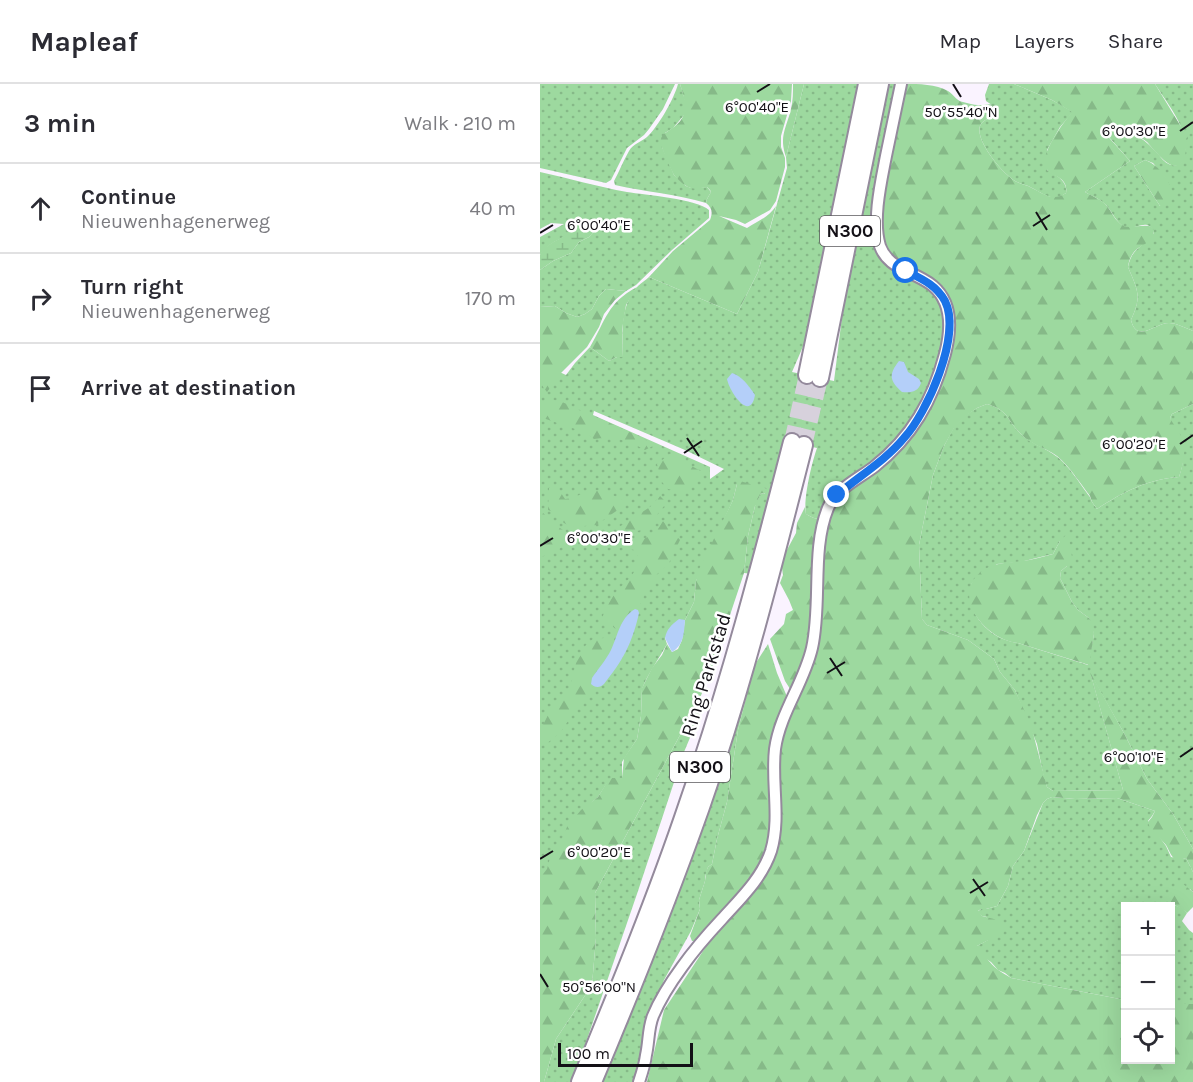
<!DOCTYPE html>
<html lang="en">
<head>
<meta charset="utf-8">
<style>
	:root { --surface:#fff; --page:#f7f7f7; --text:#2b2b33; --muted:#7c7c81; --line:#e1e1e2 }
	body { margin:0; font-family:Karla,sans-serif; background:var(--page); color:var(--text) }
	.controls { position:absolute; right:18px; bottom:18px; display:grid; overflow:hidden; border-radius:0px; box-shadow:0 6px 24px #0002 }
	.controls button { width:54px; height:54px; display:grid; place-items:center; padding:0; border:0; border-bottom:2px solid var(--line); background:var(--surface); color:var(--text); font:30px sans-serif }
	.scale { position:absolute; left:18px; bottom:15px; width:135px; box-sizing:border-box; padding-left:6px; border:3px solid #131016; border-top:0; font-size:16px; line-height:21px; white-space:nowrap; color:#131016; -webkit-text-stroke:4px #fff; paint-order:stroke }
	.stop { position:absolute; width:18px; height:18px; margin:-14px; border:4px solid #1a73e8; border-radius:50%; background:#fff }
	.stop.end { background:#1a73e8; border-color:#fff; box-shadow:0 2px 6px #0008 }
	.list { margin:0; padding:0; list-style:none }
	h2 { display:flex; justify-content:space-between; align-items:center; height:78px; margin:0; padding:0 24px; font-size:26px }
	h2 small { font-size:20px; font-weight:400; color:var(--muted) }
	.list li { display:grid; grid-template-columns:39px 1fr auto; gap:18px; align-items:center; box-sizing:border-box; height:90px; padding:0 24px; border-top:2px solid var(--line) }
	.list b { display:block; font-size:22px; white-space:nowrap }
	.list p { margin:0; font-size:20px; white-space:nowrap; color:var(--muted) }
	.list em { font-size:20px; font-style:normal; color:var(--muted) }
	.icon { flex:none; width:33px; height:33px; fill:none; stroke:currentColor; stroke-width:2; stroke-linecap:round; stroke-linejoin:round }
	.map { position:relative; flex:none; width:653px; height:998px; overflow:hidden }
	header { display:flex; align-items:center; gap:36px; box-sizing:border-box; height:84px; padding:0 30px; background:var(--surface); border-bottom:2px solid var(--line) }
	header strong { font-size:28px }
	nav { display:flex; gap:33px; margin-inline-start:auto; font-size:21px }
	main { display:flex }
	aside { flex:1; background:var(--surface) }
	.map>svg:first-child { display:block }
	.grass { fill:url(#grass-dots); fill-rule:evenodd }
	.forest { fill:url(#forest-firs) }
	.wetland { fill:url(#wetland-marsh) }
	.water { fill:#b4cff9 }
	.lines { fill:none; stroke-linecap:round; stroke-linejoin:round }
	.trunk-tunnel { stroke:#d7d1dc; stroke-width:16; stroke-dasharray:16 8; stroke-linecap:butt }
	.minor-casing { stroke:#948a9c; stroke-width:14 }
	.trunk-casing { stroke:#948a9c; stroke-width:20 }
	.minor { stroke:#fff; stroke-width:10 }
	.trunk { stroke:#fff; stroke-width:16 }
	.route { stroke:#1a73e8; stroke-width:8 }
	.ticks { fill:none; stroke:#131016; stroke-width:2 }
	.labels { text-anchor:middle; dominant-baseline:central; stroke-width:5; stroke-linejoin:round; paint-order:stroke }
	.shield { fill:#fff; stroke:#5a585c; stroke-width:1.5 }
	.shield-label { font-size:18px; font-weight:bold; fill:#131016 }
	.street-label { font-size:20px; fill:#131016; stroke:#fff }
	.ticks-label { font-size:15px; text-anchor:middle; fill:#131016; stroke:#fff; stroke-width:5; stroke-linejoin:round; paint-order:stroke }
</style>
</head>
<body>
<header>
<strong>Mapleaf</strong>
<nav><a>Map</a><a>Layers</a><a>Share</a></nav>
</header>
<main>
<aside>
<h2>3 min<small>Walk · 210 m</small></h2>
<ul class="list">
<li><svg class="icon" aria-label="ahead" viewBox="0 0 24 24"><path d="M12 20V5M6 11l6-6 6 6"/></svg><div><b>Continue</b><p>Nieuwenhagenerweg</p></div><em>40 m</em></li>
<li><svg class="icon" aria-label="right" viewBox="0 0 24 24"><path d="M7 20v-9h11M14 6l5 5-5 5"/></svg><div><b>Turn right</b><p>Nieuwenhagenerweg</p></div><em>170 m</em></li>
<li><svg class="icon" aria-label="arrive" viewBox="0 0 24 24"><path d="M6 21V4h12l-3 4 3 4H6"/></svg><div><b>Arrive at destination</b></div></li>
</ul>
</aside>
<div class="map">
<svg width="653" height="998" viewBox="0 0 653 998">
	<defs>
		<pattern id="grass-dots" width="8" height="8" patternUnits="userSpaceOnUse" patternTransform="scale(1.5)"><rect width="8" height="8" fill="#9dd99f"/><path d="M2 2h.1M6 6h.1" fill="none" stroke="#86b988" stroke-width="1.8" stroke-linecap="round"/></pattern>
		<pattern id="forest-firs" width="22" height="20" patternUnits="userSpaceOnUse" patternTransform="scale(1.5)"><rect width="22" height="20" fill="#9dd99f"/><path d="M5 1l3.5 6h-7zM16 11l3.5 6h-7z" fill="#86b988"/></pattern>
		<pattern id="wetland-marsh" width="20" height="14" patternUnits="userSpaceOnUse" patternTransform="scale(1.5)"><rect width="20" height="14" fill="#9dd99f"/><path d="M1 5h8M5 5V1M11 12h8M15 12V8" fill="none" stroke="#86b988"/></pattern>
	</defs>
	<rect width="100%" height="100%" fill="#faf3ff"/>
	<!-- grass -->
	<g class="grass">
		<polygon points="0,0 135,0 123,25 109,45 104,51 87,64 71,96 66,99 0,84"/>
		<path d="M138 0H140L145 16V30L133 44 125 49 122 63 134 91 146 102 151 104 167 103 171 108 167 115 166 119C137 110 106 108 75 101L74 97C79 88 83 77 89 67 93 60 101 58 107 53 118 43 134 15 138 0Z"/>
		<path d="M264 0H322L274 237 252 288 294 297 308 185 347 0H358L335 155 394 208 404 227V251L393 299 371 341 281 435C275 435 271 433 266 430 263 415 272 378 277 364L244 357 213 490 204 489 208 452 215 422 221 409 225 410 226 405 197 400 193 416 156 497 154 518 145 536H139L125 554 127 560C119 575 108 589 102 605L101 632 97 655 82 678V694L67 699 58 713 52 718 0 822V279L26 291 35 279 50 263 69 277 77 273 83 272C82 249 80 221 98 202 101 199 106 196 109 193L197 230 218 188 247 84 246 73ZM54 327 145 366 184 385 170 395V383L53 331Z"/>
		<path d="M449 0H474L512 16 533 28 520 43 507 66V86C516 91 528 97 526 109 513 119 504 110 492 104 487 101 480 100 475 97 463 90 432 54 441 40 445 34 456 32 461 27L446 17 445 11Z"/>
		<path d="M615 0H653V247C646 244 636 239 629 239 615 239 597 260 591 236 602 212 598 207 588 183 592 163 603 164 614 149 608 132 596 147 585 143 576 139 572 127 566 121 560 115 552 112 545 108L590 77 568 52 562 47C589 45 600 50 618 70 622 75 626 80 632 81 638 82 641 80 643 75 653 49 628 21 615 0ZM605 76 613 79 626 95 620 122 594 82Z"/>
		<path d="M0 88C29 94 58 103 87 108 105 111 157 115 169 126V134L132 166 96 201 86 207 66 205 59 212 52 225 45 230 37 233 26 229 15 222 0 223V186L13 177 31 169 39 158 49 153 61 140 58 138C50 141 43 145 36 148 20 155 11 157 0 171V153L24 140 11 139 0 145Z"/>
		<path d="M447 320C470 327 466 336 481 350 491 360 502 362 513 370 527 378 540 400 550 413L552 418 557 425C583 408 608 395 639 393 649 364 638 359 630 334L632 330 653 320V765L633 730 607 695 585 651 551 591 583 706 513 707 507 703 504 694 497 660 475 606 460 588 454 575 428 556 387 541 382 535 379 461 393 391 404 362 414 343 424 332 437 324ZM520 457 527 482 521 487 520 494 532 518 538 526 549 534 554 550 548 581 478 559C450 556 424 529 432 499L457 480 480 478 513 470Z"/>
		<polygon points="214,582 198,646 187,718 177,755 172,780 168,783 165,793 165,797 159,816 160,825 151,847 124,896 114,926 97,998 59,998"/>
		<polygon points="160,614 165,618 144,668 98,807 43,967 46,970 34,998 4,998 16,955 52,901 56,854 55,809"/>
		<polygon points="512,713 535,715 577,714 615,727 612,732 608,737 626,762 631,773 642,775 646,774 653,788 653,808 650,805 631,820 642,824 647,829 642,837 649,846 653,849 653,920 631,920 630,822 586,822 585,916 471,894 465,889 458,886 451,878 436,869 437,862 448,856 447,833 442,832 437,828 441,825 446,825 457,822 468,802 473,782 484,767 503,719 507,715"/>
	</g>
	<!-- forest -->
	<g class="forest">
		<path d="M140 0H252L251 17 241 52V63L245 74V83L236 117 230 126 205 140 196 136 179 132 207 144C218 137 229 133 236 122L218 188 197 230 109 193 133 167 170 136C173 128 172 124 166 119L167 115 171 108 170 106 167 103C160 104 155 106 148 103 144 101 137 95 134 91 131 85 119 61 121 55 122 50 127 48 131 45 150 33 146 19 140 0Z"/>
		<path d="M253 0H264L246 73C239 52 246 45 251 25 253 17 253 8 253 0Z"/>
		<path d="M365 0C379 0 396 0 408 7 414 11 417 17 423 18 428 19 434 21 438 21 448 21 452 18 461 24V28C456 32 445 34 441 40 432 54 463 90 475 97 480 100 487 101 492 104 504 110 513 118 526 109 529 91 508 93 505 82 501 68 524 38 532 28L512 16 474 0H615L648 54C645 61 647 70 643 77 633 93 613 64 607 58 603 55 599 52 595 50 585 45 574 46 563 47L590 77 545 108C552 112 560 115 565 120 572 127 575 138 584 142 591 146 619 134 613 152 610 162 591 160 588 183 598 207 602 212 591 236 597 260 615 239 629 239 636 239 646 244 653 247V320L632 330 630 334C633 340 637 344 640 350 647 364 644 379 639 393 608 395 583 408 557 425L552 418 550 412C540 399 530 383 517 372 505 363 492 362 481 350 466 336 470 327 447 320L437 324 424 333 414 344 404 362 393 391 379 461 382 535 387 541 428 556 454 575 460 588 475 606 491 641 507 703 513 707 583 706 550 588 585 651 607 695 633 730 653 765V788L646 774 637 777C631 773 630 768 626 761 620 753 610 748 608 738L612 733 615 727 577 714 535 715 512 713 507 715 503 719 497 731 484 767 473 782 468 802 457 822 446 825H441L438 827 442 832 454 835 465 842 464 848 437 862V868C448 873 449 879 457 885 462 889 467 891 471 894L585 916 586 976H630L631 920H653V998H107L124 926 177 846 227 784 240 666 244 646 275 571 278 559C282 530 281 501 284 472 285 457 286 442 292 427 300 407 323 399 339 385 373 356 398 321 408 276 411 260 411 242 412 225L349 170 343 159V114Z"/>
		<path d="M605 76C618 80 633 99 632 113L620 122 594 82Z"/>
		<path d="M97 203 86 221 82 246 83 273H77L69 277 50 263C66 236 67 219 97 203Z"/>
		<polygon points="66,205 86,207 75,216 64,230 59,243 47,263 21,289 7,308 3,303 0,292 0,223 15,222 26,229 37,233 45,230 52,225 59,212"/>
		<path d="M10 316C23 316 30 322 41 327 67 337 91 348 115 361L105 366C88 356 73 352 54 355L44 348 0 333V322Z"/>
		<polygon points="130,370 166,390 142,408 128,405 122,398 117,380"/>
		<polygon points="200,397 227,405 226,410 221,409 218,416 219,419 215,422 208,452 204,489 175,576 160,614 55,809 56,854 52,901 16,955 4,998 0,998 0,794 7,785 11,770 21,757 27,743 41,726 58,713 67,698 72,694 82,694 84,674 97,655 101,632 102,604 112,584 122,571 127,560 132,568 138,565 142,556 145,536 154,518 156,497 160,483 193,416 197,400"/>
		<polygon points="17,403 25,415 33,414 51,405 70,410 85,417 85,421 56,441 32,443 24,439 11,427 8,426 9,404"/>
		<path d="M120 412 127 419C106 441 111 452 76 445L110 423Z"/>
		<path d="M265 423 266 430C271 433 275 435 281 435L273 527 265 577 252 608 245 597 230 555 244 540 246 530 253 526 249 516 240 499 243 491 241 477 256 449 257 439Z"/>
		<path d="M0 428H2L17 442 29 450 34 445C33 448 32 452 30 455 24 464 11 470 0 473Z"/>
		<path d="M123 437 140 456 128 481 116 491 105 509 98 526 95 525 79 543 78 546 62 535C64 527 68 519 73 512 84 497 97 494 98 472L94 466C78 461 67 464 62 445 69 453 72 453 83 455 101 459 113 454 123 437Z"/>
		<path d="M528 449 532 473 527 482 521 487 520 494 532 518 538 526 549 534 553 540 554 550 549 581 478 559C445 556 407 509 445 485 457 478 469 479 481 477 492 476 502 473 513 470L520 457Z"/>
		<polygon points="75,553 71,566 53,601 54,602 32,631 20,649 6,660 0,659 0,644 3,641 15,617 24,612 30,605 37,574 45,562 53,555"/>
		<polygon points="228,560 237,589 248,615 241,631 228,759 224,771 219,784 156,857 152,857 150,852 160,825 159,816 165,797 166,788 168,783 172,780 177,755 187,718 198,646 214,582"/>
		<path d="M643 800 653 808V823L647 829C641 823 633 822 628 815L638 803Z"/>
	</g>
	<!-- wetland -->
	<path class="wetland" d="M58 138 62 140 49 153 39 158 31 169 13 177 0 186C0 182 0 175 0 171 4 158 45 143 58 138Z"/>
	<!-- water -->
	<g class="water">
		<path d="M359 277 364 278 368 288 379 295 381 299C378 308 371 309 362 308 350 297 348 291 359 277Z"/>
		<path d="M192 289C202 292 209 302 215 311 210 339 189 307 187 295Z"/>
		<path d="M95 525 98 526 99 529C92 560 83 576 64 600 60 604 55 604 51 600L52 594C58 585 66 576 71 566 78 551 80 534 95 525Z"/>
		<path d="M139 535 145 536C144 549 144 561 132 568L125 554C127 545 131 541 139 535Z"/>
	</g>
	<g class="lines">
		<!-- trunk-tunnel -->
		<g class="trunk-tunnel">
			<polyline points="252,358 267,291"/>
			<polyline points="264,361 280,294"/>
		</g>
		<defs>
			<path id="minor" d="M99 998C102 989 105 980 106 971 109 958 108 944 113 932 120 915 131 898 142 883 154 866 168 850 182 835 201 814 222 794 231 767 241 733 231 699 235 665 240 629 264 599 272 564 282 520 271 465 288 424 296 405 318 395 334 383 372 353 393 316 405 270 411 247 413 219 393 202 386 196 377 192 368 188 356 182 345 176 340 162 332 136 341 98 346 72 351 48 356 24 361 0"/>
			<g id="trunk">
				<polyline points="267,291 327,0"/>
				<polyline points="280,294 340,0"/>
				<path d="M40 998C78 906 116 814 148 719 189 601 221 479 252 358"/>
				<path d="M53 998C91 908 128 816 161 723 202 605 233 483 264 361"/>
			</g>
		</defs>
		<!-- minor casing -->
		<use href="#minor" class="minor-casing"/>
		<!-- trunk casing -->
		<use href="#trunk" class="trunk-casing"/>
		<!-- minor -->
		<use href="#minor" class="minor"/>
		<!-- trunk -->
		<use href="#trunk" class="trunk"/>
	</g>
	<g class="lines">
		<!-- route -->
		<path class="route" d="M297 411C319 392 345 377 364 354 387 329 422 251 405 217 396 201 382 195 366 187"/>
	</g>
	<!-- ticks -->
	<path class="ticks" d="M413 0 421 13M217 8 230 0M640 47 653 38M496 128 507 146M493 142 510 131M0 149 13 141M147 354 159 372M640 360 653 351M144 369 162 357M0 462 13 454M290 574 302 592M287 589 305 578M640 673 653 664M0 775 13 767M433 795 445 812M430 809 448 798M0 890 8 903"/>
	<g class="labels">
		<!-- shield labels -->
		<g class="shield">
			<rect x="280" y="132" width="60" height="30" rx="4.5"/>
			<rect x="130" y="668" width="60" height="30" rx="4.5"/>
		</g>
		<g class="shield-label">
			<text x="310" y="147">N300</text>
			<text x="160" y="683">N300</text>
		</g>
		<!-- street labels -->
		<g class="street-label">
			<text transform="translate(166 591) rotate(-73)">Ring Parkstad</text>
		</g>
	</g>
	<g class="ticks-label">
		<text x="217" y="28">6°00'40"E</text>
		<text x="421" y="33">50°55'40"N</text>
		<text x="594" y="52">6°00'30"E</text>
		<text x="59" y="146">6°00'40"E</text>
		<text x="594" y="365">6°00'20"E</text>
		<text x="59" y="459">6°00'30"E</text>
		<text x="594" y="678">6°00'10"E</text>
		<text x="59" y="773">6°00'20"E</text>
		<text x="59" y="908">50°56'00"N</text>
	</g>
</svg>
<div class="controls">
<button>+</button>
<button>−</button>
<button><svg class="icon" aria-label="locate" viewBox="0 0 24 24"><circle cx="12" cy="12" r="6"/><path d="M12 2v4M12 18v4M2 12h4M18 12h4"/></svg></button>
</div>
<div class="scale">100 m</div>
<div class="stop" style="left:366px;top:187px"></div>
<div class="stop end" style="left:297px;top:411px"></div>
</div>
</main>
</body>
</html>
